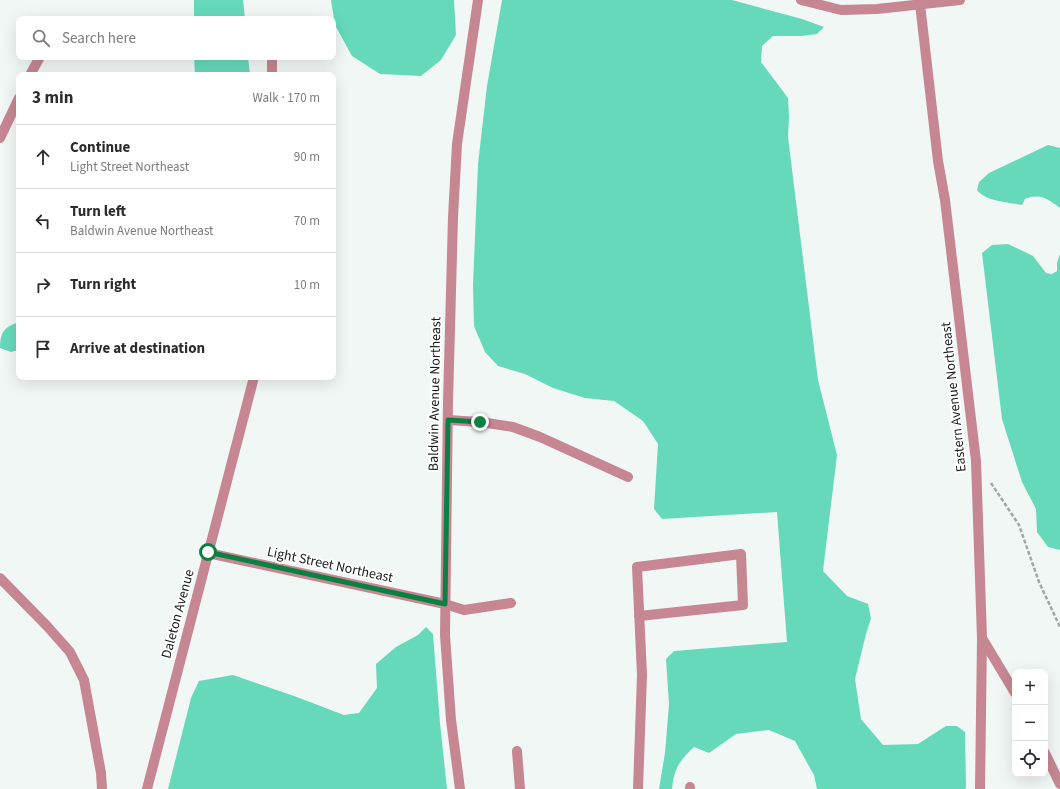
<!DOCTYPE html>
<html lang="en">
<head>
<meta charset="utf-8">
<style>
	:root { --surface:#fff; --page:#f2f2f3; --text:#2b2b33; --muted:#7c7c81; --line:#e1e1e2 }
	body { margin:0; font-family:"Source Sans 3",sans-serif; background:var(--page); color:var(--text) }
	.controls { position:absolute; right:12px; bottom:12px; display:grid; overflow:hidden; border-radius:8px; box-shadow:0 4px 16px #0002 }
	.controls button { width:36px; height:36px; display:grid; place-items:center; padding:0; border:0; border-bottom:1px solid var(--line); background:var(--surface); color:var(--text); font:20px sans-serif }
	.stop { position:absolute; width:12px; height:12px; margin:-9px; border:3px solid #0b8043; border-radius:50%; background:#fff }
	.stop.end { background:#0b8043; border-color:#fff; box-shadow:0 1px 4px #0008 }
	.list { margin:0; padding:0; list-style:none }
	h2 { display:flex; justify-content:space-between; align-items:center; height:52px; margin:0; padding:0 16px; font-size:17px }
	h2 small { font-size:13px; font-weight:400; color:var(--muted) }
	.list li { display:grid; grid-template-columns:26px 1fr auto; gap:12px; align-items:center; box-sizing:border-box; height:64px; padding:0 16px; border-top:1px solid var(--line) }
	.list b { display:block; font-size:15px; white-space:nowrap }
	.list p { margin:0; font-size:13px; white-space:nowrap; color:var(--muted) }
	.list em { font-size:13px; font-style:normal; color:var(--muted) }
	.icon { flex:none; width:22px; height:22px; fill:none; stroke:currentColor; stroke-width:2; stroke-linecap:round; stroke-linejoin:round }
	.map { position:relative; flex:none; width:1060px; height:789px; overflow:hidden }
	.search { position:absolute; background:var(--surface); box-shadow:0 4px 16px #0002; left:16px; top:16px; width:320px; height:44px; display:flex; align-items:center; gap:10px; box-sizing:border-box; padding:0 14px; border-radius:8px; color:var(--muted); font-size:15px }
	.panel { position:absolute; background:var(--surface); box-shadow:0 4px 16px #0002; left:16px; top:72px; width:320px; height:308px; border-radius:8px }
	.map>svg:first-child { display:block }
	.forest { fill:#66d9ba }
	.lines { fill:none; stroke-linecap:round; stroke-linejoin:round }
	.path { stroke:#a3a8a6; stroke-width:2.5; stroke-dasharray:4 2; stroke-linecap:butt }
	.lane { stroke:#c68793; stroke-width:10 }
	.street { stroke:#c68793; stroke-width:10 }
	.route { stroke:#0b8043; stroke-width:5 }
	.labels { text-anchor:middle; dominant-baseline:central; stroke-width:4; stroke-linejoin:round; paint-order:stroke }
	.street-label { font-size:14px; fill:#181a1a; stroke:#fff }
</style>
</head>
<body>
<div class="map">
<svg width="1060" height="789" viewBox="0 0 1060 789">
	<rect width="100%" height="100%" fill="#f1f7f5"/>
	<!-- forest -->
	<g class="forest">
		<polygon points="194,0 243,0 245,19 194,19"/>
		<polygon points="331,0 454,0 456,35 441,60 421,76 380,74 352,56 335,25"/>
		<path d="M502 0H732L802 19 824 27 817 34 801 36H773L762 46 761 62 788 98 789 117 788 137 818 380 837 455 823 571 847 596 868 604 871 618 866 634 855 679 861 719 883 745 918 744 946 726H957L965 732 966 787 965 789H817L814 775 795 741 769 730 736 734 709 753 694 747C679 761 674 769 672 789H659L665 753 669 704 666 659 674 651 787 642 777 512 662 519 654 509 658 444 643 421 614 401 585 398 553 388 525 374 498 366 485 352 474 326 473 285 478 164 487 86Z"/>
		<polygon points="194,57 248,57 250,75 195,75"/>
		<path d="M1048 145 1060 148V208C1048 199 1040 193 1025 199L1022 205C1007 202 987 202 977 190L979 182 989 173Z"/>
		<polygon points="1008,244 1033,256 1046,273 1052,274 1057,271 1057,263 1060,254 1060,550 1048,547 1037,532 1036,509 1022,482 1002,419 982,253 992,245"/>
		<path d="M19 322V350L11 352 0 348C0 332 4 327 19 322Z"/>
		<polygon points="426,627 433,634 440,723 447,789 168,789 191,698 199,681 233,675 294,696 344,715 359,713 377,688 376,664 396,647 418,635"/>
	</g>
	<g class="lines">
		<!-- path -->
		<polyline class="path" points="991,483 1019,525 1039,582 1060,627"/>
		<!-- lane -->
		<g class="lane">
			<polyline points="30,75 40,57"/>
			<polyline points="0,138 19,98"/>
			<polyline points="448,420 480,422 513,427 540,437 628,477"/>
			<polyline points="0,578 47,626 70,652 84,680 101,773 102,789"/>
			<polyline points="445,604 464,610 511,603"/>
			<polyline points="517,751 520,789"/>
			<polyline points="638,789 642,675 637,567 741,554 743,605 639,616"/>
		</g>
		<!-- street -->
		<g class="street">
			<polyline points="801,0 841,10 877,9 960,0"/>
			<polyline points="920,4 938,161 945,200 976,461 982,638 980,789"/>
			<polyline points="272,75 272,57"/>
			<polyline points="208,553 445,604"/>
			<polyline points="982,638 1015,693"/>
			<polyline points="1045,753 1060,784"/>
			<polyline points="690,787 690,789"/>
			<polyline points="147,789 254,377"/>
			<polyline points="460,789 451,720 445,635 448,402 453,217 457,144 478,0"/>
		</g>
	</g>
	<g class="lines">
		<!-- route -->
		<polyline class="route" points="208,552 445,604 448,420 480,422"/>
	</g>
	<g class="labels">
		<!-- street labels -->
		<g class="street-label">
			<text transform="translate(435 394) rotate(-89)">Baldwin Avenue Northeast</text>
			<text transform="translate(954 397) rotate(-96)">Eastern Avenue Northeast</text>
			<text transform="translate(330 565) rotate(12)">Light Street Northeast</text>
			<text transform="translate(178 614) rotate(-75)">Daleton Avenue</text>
		</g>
	</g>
</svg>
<div class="controls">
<button>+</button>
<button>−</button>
<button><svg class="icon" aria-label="locate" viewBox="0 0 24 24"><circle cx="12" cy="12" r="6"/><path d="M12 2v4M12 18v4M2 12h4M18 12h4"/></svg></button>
</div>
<div class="stop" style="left:208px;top:552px"></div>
<div class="stop end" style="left:480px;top:422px"></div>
<div class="search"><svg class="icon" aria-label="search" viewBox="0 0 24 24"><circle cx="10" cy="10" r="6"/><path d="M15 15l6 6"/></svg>Search here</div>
<section class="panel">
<h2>3 min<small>Walk · 170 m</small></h2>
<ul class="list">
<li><svg class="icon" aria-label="ahead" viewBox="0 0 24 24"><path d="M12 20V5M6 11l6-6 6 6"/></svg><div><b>Continue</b><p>Light Street Northeast</p></div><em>90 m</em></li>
<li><svg class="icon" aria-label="left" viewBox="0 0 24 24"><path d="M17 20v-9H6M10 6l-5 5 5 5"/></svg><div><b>Turn left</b><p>Baldwin Avenue Northeast</p></div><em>70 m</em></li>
<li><svg class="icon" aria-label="right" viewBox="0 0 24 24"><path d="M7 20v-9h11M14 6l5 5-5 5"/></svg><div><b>Turn right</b></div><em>10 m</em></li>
<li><svg class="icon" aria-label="arrive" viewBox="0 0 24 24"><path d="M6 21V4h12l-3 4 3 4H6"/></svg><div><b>Arrive at destination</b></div></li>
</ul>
</section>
</div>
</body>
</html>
